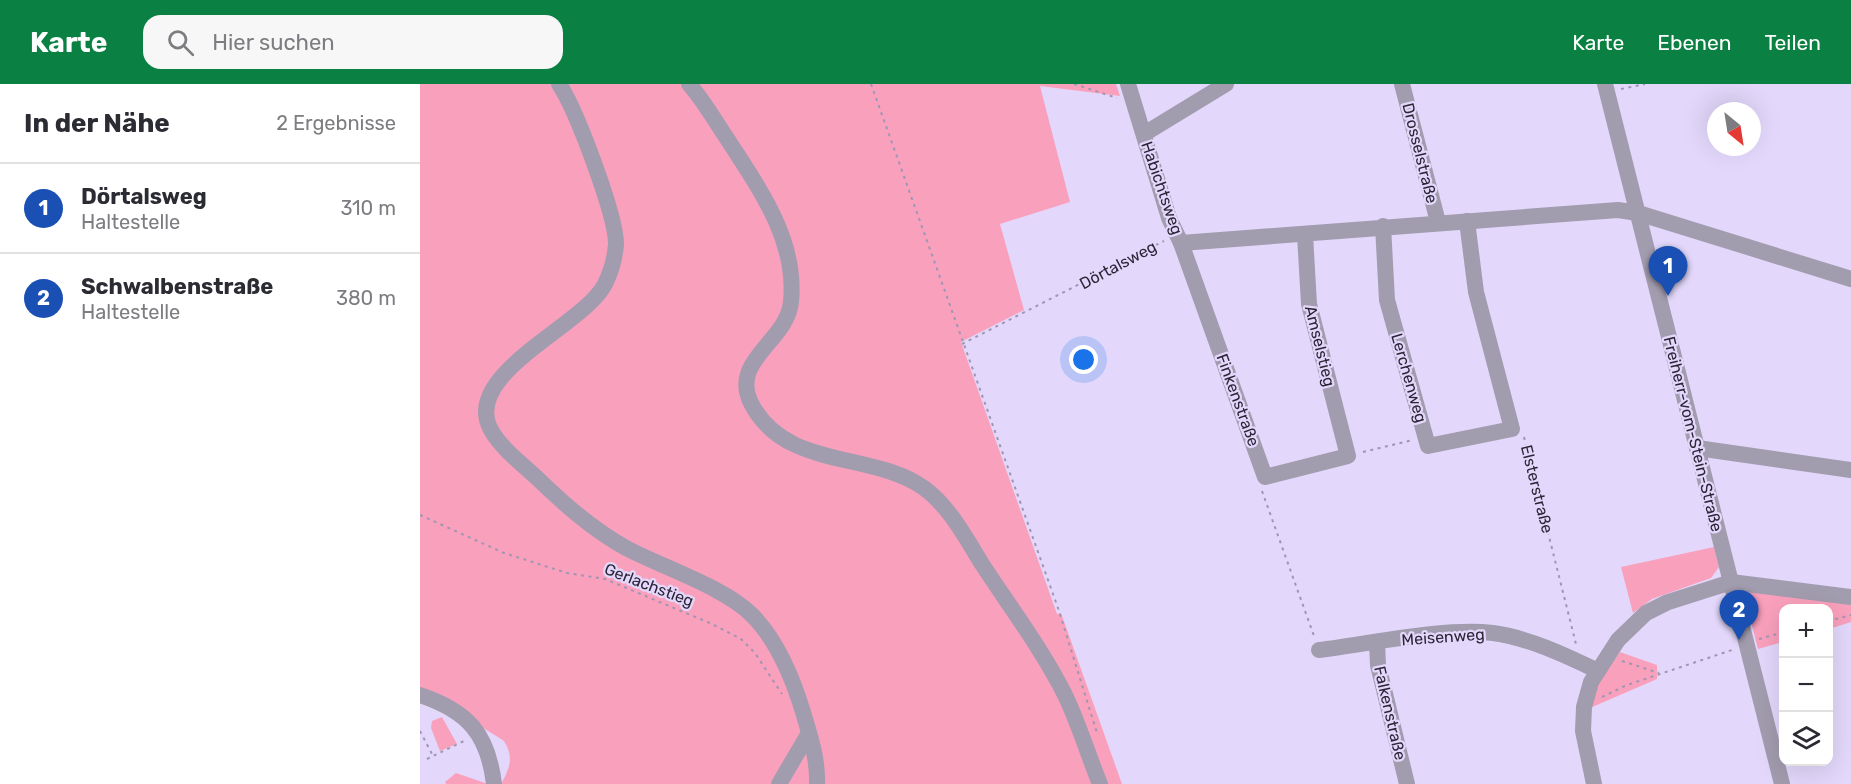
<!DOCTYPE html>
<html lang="de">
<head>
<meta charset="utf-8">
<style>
	:root { --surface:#fff; --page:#f7f7f7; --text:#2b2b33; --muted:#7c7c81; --line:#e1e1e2; --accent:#0b8043 }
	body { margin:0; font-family:Rubik,sans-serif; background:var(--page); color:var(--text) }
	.controls { position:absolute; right:18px; bottom:18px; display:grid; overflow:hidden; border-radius:12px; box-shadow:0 6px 24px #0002 }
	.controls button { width:54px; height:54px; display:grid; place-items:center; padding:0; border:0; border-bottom:2px solid var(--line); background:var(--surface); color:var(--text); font:30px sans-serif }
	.compass { position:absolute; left:1287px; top:18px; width:54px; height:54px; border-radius:50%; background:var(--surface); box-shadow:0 6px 24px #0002; rotate:150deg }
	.you { position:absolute; left:664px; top:276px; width:21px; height:21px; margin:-15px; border:4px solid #fff; border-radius:50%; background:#1a73e8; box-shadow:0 0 0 9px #1a73e833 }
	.badge { display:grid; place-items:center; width:39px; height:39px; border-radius:50%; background:var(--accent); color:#fff; font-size:20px; font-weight:700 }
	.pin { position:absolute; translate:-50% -50px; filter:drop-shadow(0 2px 3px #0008) }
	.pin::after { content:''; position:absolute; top:32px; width:21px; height:18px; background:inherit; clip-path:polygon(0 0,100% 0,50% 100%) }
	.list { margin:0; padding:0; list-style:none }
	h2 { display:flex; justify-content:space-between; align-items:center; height:78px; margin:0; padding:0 24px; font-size:26px }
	h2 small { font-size:20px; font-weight:400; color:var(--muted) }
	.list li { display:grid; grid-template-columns:39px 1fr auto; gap:18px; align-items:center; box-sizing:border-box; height:90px; padding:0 24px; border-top:2px solid var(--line) }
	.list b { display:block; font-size:22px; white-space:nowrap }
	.list p { margin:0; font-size:20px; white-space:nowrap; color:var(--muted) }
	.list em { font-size:20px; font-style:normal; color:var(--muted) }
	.icon { flex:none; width:33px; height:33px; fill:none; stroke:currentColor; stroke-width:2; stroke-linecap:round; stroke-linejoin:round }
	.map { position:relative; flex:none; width:1431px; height:700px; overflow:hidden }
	header { display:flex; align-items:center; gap:36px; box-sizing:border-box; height:84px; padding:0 30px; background:var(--accent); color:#fff }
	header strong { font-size:28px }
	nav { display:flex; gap:33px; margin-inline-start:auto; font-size:21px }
	.search { width:420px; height:54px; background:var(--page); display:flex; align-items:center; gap:15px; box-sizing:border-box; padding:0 21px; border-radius:18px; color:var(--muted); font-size:22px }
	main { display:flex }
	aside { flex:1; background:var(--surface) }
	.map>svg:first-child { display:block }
	.green { fill:#f9a0bc }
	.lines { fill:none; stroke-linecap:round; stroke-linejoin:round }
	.path { stroke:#9f96b2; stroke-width:2; stroke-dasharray:3 4.5; stroke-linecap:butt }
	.minor { stroke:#a29caf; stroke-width:16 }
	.labels { text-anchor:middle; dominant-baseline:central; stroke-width:4.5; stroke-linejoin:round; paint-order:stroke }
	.street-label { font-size:16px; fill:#2b2536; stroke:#e3d8fb }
</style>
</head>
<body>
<header>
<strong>Karte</strong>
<div class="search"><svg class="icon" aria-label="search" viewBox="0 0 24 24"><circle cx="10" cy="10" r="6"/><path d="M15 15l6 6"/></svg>Hier suchen</div>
<nav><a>Karte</a><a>Ebenen</a><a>Teilen</a></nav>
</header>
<main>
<aside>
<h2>In der Nähe<small>2 Ergebnisse</small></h2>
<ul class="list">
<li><span class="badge" style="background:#1a4fb4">1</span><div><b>Dörtalsweg</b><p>Haltestelle</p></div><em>310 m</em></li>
<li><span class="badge" style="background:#1a4fb4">2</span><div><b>Schwalbenstraße</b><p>Haltestelle</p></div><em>380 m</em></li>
</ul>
</aside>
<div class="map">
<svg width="1431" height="700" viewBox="0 0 1431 700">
	<rect width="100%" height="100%" fill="#e3d8fb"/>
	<!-- green -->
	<g class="green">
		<path d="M0 0H696L700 12 620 2 650 118 580 140 604 226 541 258 637 530 641 529 702 700H81C90 684 94 673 84 657L0 604Z"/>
		<polygon points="1294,463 1299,483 1291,494 1232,515 1213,529 1201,483"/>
		<polygon points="1329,506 1431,519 1431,538 1409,545 1408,524 1364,524 1363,558 1338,565 1324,510"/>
		<polygon points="1200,568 1237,581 1237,595 1170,624 1180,596"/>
		<polygon points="22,633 37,660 20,667 11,644 12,637"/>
		<polygon points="36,689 68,700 26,700 25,698"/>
	</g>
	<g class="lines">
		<!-- path -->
		<g class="path">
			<polyline points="451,0 638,524 677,649"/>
			<polyline points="654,0 697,14"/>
			<polyline points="1201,5 1225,0"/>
			<polyline points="542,260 744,157"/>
			<polyline points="1104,353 1156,560"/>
			<polyline points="943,368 993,356"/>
			<polyline points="842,407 894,552"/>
			<polyline points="0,431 84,469 147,489 185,495 292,540 321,555 335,569 362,610"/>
			<polyline points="1408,537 1431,531"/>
			<polyline points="1339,555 1364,548"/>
			<polyline points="1202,577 1239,589"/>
			<polyline points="1182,613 1207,601 1315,565"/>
			<polyline points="0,647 13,672"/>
			<polyline points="7,675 46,656"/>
		</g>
		<!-- minor -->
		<g class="minor">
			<path d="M139 0C156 25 196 131 196 160 195 174 191 188 185 200 164 242 40 290 71 346 81 364 101 379 116 393 144 420 172 445 206 464 242 483 304 503 332 531 357 556 373 595 383 628 390 652 398 675 397 700"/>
			<path d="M269 0C284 17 295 37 308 56 340 106 377 156 371 218 367 258 308 277 332 321 367 386 452 367 504 404 529 422 546 454 562 480 590 523 622 565 645 611 659 640 668 671 680 700"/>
			<polyline points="708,0 749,134 761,159 845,393 928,372 889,220 885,151"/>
			<polyline points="982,0 1018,138"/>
			<polyline points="1185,0 1362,700"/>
			<polyline points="724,50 806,0"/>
			<polyline points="963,142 967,216 1008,362 1092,345 1056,208 1047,137"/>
			<polyline points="761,159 1198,126 1218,129 1431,195"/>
			<polyline points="1277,364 1431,386"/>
			<polyline points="957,558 958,581 987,700"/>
			<path d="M899 566C949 560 1025 543 1073 549 1109 554 1145 571 1178 587"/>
			<path d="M0 611C48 627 68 650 74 700"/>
			<polyline points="359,700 389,649"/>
			<polyline points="1174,700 1163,647 1164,623 1171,598 1198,556 1226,529 1248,518 1311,498 1431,513"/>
		</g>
	</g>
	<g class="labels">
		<!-- street labels -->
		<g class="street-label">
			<text transform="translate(1000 69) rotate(76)">Drosselstraße</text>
			<text transform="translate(742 104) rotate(71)">Habichtsweg</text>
			<text transform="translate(698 181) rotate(-28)">Dörtalsweg</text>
			<text transform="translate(900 262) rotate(76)">Amselstieg</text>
			<text transform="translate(989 294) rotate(74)">Lerchenweg</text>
			<text transform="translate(818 316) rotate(70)">Finkenstraße</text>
			<text transform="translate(1273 350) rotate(76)">Freiherr-vom-Stein-Straße</text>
			<text transform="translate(1117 405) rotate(76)">Elsterstraße</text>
			<text transform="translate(229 501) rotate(21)">Gerlachstieg</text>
			<text transform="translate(1023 553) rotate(-4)">Meisenweg</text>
			<text transform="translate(970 629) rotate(77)">Falkenstraße</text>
		</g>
	</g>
</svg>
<div class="controls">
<button>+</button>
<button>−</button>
<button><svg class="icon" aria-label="layers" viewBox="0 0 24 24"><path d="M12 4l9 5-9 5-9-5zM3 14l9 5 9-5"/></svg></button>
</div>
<svg class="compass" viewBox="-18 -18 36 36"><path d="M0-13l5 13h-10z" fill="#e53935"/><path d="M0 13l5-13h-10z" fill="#7c7c81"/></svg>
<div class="you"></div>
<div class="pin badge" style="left:1248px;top:212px;background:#1a4fb4">1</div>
<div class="pin badge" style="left:1319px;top:556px;background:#1a4fb4">2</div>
</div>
</main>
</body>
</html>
